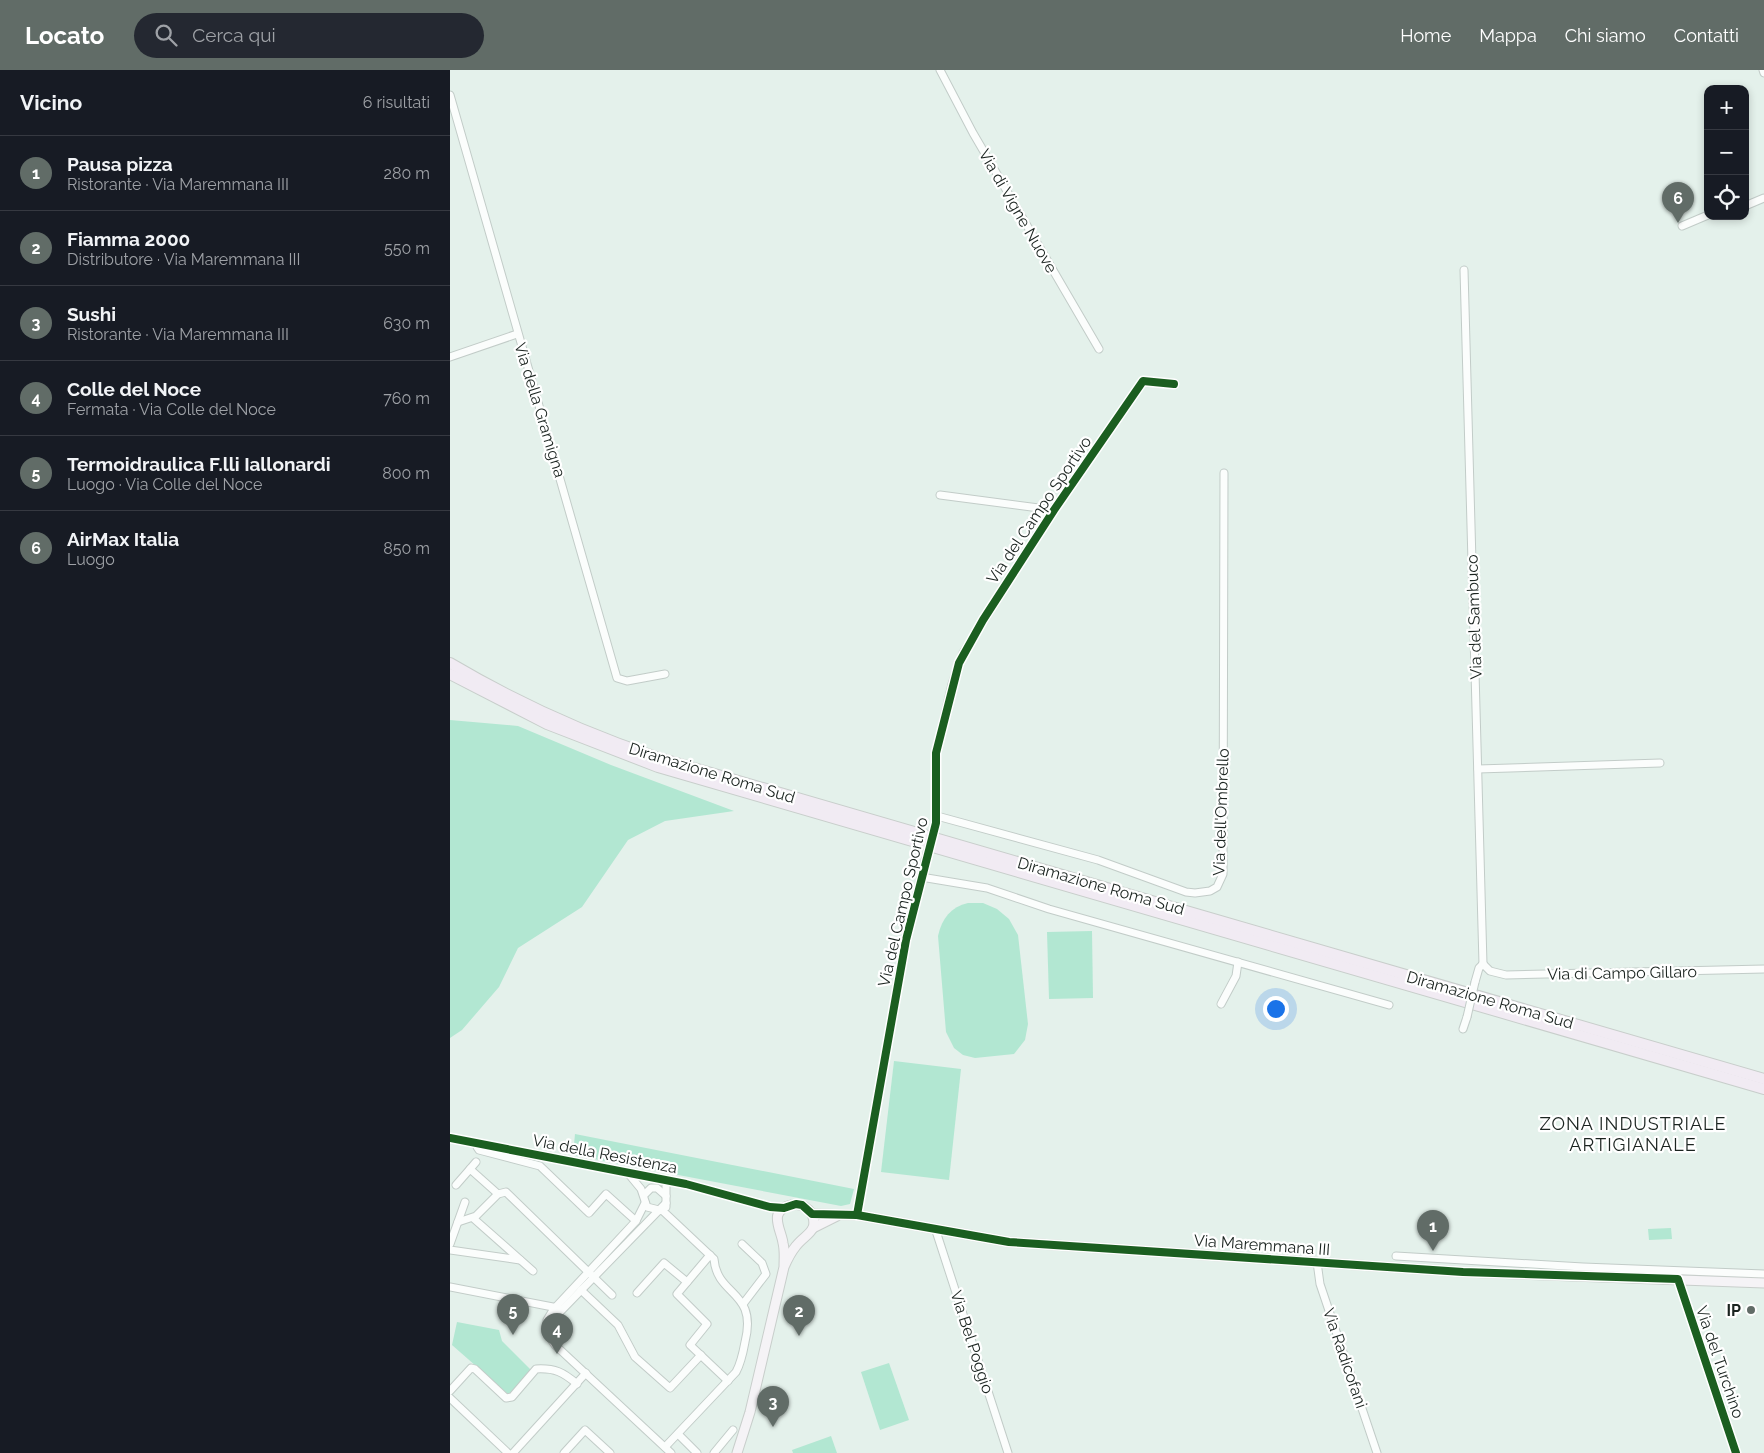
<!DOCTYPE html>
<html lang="it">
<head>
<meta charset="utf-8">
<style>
	:root { --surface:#171b24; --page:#242831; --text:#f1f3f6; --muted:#9ea1a6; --line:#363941; --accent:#616c67 }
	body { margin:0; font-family:Raleway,sans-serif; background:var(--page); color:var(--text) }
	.controls { position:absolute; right:15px; top:15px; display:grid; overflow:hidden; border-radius:10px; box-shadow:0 2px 8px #0003 }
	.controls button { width:45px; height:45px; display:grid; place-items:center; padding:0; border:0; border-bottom:1px solid var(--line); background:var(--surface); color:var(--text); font:25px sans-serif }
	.you { position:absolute; left:825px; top:938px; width:18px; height:18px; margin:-12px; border:4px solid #fff; border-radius:50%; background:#1a73e8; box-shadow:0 0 0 8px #1a73e833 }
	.badge { display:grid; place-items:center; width:32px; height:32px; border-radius:50%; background:var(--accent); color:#fff; font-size:16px; font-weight:700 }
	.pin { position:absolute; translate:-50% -41px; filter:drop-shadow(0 1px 2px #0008) }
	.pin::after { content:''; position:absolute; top:26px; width:18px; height:15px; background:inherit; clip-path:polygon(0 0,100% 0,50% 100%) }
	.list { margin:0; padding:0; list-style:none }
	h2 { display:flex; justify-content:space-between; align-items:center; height:65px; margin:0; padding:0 20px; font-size:21px }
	h2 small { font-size:16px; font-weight:400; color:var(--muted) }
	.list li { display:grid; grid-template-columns:32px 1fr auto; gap:15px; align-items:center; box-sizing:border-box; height:75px; padding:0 20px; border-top:1px solid var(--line) }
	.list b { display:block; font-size:19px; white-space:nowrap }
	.list p { margin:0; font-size:16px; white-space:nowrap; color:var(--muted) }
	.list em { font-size:16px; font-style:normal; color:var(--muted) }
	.icon { flex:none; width:28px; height:28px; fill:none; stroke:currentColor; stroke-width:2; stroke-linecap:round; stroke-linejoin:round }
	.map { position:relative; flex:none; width:1314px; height:1383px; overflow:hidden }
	header { display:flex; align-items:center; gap:30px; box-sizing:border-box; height:70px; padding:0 25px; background:var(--accent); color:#fff }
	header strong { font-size:24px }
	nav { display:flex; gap:28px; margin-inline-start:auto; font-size:18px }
	.search { width:350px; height:45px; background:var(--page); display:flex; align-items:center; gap:12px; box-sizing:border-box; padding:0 18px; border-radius:28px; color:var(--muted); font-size:19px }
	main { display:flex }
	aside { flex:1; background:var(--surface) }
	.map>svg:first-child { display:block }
	.green { fill:#b2e7d2 }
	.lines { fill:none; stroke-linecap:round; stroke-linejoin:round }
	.minor-casing { stroke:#c2ccc8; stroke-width:9 }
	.major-casing { stroke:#c8cecb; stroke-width:11 }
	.highway-casing { stroke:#c8cecb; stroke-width:12 }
	.minor { stroke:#fbfdfc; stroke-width:7 }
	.major { stroke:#f5f3f6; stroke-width:9 }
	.highway { stroke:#f1ebf3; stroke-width:10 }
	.minor-bridge-casing { stroke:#c2ccc8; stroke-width:9; stroke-linecap:butt }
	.minor-bridge { stroke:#fbfdfc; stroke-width:7 }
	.cycleway-casing { stroke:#fff; stroke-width:11 }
	.cycleway { stroke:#1b5e20; stroke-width:8 }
	.poi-dot { fill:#616c67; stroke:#fff; stroke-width:2 }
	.labels { text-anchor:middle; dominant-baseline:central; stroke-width:4.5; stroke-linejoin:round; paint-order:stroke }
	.street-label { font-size:16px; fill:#1b2420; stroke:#fff }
	.poi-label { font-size:16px; font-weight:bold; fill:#1b2420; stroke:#fff; text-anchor:end }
	.neighbourhood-label { font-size:18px; letter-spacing:1px; fill:#1b2420; stroke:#fff }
</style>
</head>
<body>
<header>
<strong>Locato</strong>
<div class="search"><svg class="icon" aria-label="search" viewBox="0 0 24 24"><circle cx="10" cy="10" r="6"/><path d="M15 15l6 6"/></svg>Cerca qui</div>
<nav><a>Home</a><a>Mappa</a><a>Chi siamo</a><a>Contatti</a></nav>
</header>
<main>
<aside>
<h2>Vicino<small>6 risultati</small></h2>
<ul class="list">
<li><span class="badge">1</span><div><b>Pausa pizza</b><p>Ristorante · Via Maremmana III</p></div><em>280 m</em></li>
<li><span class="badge">2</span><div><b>Fiamma 2000</b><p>Distributore · Via Maremmana III</p></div><em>550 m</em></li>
<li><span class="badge">3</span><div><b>Sushi</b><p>Ristorante · Via Maremmana III</p></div><em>630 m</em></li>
<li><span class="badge">4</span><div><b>Colle del Noce</b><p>Fermata · Via Colle del Noce</p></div><em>760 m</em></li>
<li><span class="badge">5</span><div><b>Termoidraulica F.lli Iallonardi</b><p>Luogo · Via Colle del Noce</p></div><em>800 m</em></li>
<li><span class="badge">6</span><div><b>AirMax Italia</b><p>Luogo</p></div><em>850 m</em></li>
</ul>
</aside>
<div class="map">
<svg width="1314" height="1383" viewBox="0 0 1314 1383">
	<rect width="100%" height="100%" fill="#e4f1eb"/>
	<!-- green -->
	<g class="green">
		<polygon points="0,650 68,656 161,695 284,741 215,751 178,770 132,837 68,878 49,917 12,960 0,968"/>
		<path d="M518 833H533L547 839 559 849 568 865 578 954 575 970 564 984 525 988 513 985 504 978 496 962 488 866C492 848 501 837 518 833Z"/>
		<polygon points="642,861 643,928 599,929 597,862"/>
		<polygon points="444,991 511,999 499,1110 431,1102"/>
		<polygon points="125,1064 404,1119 400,1134 391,1136 123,1085"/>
		<polygon points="1221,1158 1222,1169 1199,1170 1198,1159"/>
		<polygon points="7,1252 49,1260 52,1271 81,1300 59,1325 2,1275"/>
		<polygon points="439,1293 459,1350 430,1360 411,1302"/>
		<polygon points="381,1366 387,1383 343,1383 342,1380"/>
	</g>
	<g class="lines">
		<defs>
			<g id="minor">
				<polyline points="490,0 523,63 649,279"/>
				<polyline points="1313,0 1314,3"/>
				<polyline points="0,25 167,608 177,611 215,604"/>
				<polyline points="1295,136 1314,128"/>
				<polyline points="1232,156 1258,145"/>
				<polyline points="1014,200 1033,894"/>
				<polyline points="0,287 67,264"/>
				<polyline points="490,425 604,440"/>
				<polyline points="1028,699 1210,693"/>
				<polyline points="487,746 648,790 736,822 745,823 760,821 767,817 773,804 774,403"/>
				<polyline points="486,751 486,683 502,614 513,583 604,440 693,311 724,314"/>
				<polyline points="471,807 537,818 599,839 939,935"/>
				<polyline points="1033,894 1040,901 1056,905 1314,899"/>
				<polyline points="1025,912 1029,898 1033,894"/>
				<polyline points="771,934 786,906 788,892"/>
				<polyline points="1013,959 1017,947"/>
				<polyline points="0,1068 236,1114 320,1137 334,1138"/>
				<polyline points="27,1073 27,1077 29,1080 90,1096 139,1143 156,1124 186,1151"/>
				<polyline points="20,1099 26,1092"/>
				<path d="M177 1102 191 1119 197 1137 213 1141 264 1189C267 1227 308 1220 295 1272 293 1283 291 1293 286 1302L215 1377"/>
				<polyline points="216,1110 216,1137"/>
				<polyline points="6,1115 20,1099 48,1124"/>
				<polyline points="195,1124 201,1118 207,1118 216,1126"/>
				<polyline points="195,1133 186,1151 103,1240 97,1250 96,1262 105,1275 221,1383"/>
				<polyline points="407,1145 456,870 476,787"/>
				<polyline points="23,1148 83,1201"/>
				<polyline points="8,1152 26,1146 48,1124 56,1122 162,1225"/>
				<polyline points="486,1161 558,1383"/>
				<polyline points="0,1174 15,1132"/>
				<polyline points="292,1174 312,1193 316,1204 293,1234"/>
				<polyline points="0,1180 70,1190"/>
				<polyline points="260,1185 227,1224 257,1254 240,1275 278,1311"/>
				<polyline points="946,1186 1133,1197 1314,1204"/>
				<polyline points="867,1192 870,1214 927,1383"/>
				<polyline points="1228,1209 1286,1383"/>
				<polyline points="0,1217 108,1238"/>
				<polyline points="131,1220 168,1255 185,1287 220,1318 251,1285"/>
				<polyline points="187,1223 214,1193 237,1212"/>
				<polyline points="100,1255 106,1246 216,1133"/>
				<path d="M0 1321 21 1298 25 1299 56 1328 62 1327 86 1299C105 1298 113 1302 127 1314"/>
				<polyline points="0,1328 58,1383"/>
				<polyline points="228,1364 247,1383"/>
				<polyline points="63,1383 136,1303"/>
				<polyline points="114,1383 135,1360 160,1383"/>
				<polyline points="264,1383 283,1360"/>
			</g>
			<g id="major">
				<polyline points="362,1144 407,1145 559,1172 1013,1202 1314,1213"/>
				<polyline points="363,1158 387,1146"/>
				<path d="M287 1383 300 1342 334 1197C334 1189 335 1181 333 1173 331 1159 317 1140 342 1135 350 1133 357 1137 362 1144 369 1162 355 1164 346 1176 341 1182 337 1190 334 1197"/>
			</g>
			<g id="highway">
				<path d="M0 593C66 632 134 663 206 687L1314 1009"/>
				<polyline points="0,604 97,654 208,697 1314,1019"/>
			</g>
		</defs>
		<!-- minor casing -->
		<use href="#minor" class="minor-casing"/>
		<!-- major casing -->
		<use href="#major" class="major-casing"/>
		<!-- highway casing -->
		<use href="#highway" class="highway-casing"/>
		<!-- minor -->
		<use href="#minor" class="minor"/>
		<!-- major -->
		<use href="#major" class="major"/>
		<!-- highway -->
		<use href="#highway" class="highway"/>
		<defs>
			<g id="minor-bridge">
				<polyline points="476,787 486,753"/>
				<polyline points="1017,947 1025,912"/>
			</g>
		</defs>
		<!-- minor-bridge casing -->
		<use href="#minor-bridge" class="minor-bridge-casing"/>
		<!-- minor-bridge -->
		<use href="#minor-bridge" class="minor-bridge"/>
		<defs>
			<g id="cycleway">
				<polyline points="0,1068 236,1114 320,1137 334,1138 346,1134 352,1135 362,1144 407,1145 559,1172 1013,1202 1228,1209 1286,1383"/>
				<polyline points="407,1145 456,870 486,753 486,683 509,593 533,550 604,440 693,311 724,314"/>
			</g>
		</defs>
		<!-- cycleway casing -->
		<use href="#cycleway" class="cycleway-casing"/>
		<!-- cycleway -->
		<use href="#cycleway" class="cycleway"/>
	</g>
	<!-- markers -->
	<circle class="poi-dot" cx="1301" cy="1240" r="5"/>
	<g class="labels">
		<!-- street labels -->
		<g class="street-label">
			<text transform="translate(568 141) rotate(60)">Via di Vigne Nuove</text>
			<text transform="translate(90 340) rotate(73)">Via della Gramigna</text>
			<text transform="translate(589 440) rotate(-56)">Via del Campo Sportivo</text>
			<text transform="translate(1024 547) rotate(-92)">Via del Sambuco</text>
			<text transform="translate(262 703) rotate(17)">Diramazione Roma Sud</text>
			<text transform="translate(771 742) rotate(-88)">Via dell'Ombrello</text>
			<text transform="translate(651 816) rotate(16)">Diramazione Roma Sud</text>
			<text transform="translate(453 832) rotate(-77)">Via del Campo Sportivo</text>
			<text transform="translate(1172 903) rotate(-1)">Via di Campo Gillaro</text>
			<text transform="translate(1040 930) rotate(16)">Diramazione Roma Sud</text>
			<text transform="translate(155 1084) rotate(11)">Via della Resistenza</text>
			<text transform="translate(812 1175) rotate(4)">Via Maremmana III</text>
			<text transform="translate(522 1272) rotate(72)">Via Bel Poggio</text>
			<text transform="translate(895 1288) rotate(71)">Via Radicofani</text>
			<text transform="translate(1270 1292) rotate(71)">Via del Turchino</text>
		</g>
		<!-- poi labels -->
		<g class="poi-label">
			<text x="1291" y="1240">IP</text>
		</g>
		<!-- neighbourhood labels -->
		<g class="neighbourhood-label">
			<text x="1183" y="1053">ZONA INDUSTRIALE<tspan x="1183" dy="21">ARTIGIANALE</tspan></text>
		</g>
	</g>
</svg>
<div class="controls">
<button>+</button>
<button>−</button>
<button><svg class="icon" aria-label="locate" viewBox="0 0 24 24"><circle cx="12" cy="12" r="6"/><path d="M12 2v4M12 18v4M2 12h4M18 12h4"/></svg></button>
</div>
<div class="you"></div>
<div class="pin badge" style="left:983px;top:1181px">1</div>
<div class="pin badge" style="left:349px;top:1266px">2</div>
<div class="pin badge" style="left:323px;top:1357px">3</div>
<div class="pin badge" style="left:107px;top:1284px">4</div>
<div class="pin badge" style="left:63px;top:1265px">5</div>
<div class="pin badge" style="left:1228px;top:153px">6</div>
</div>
</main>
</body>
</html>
